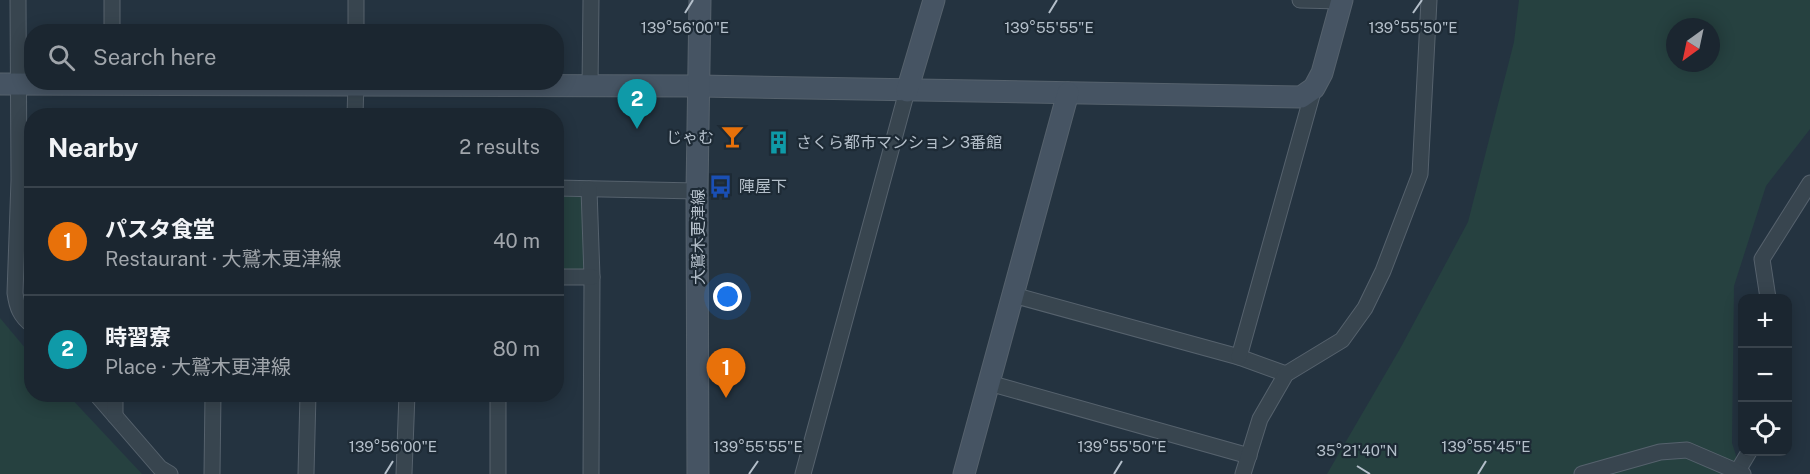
<!DOCTYPE html>
<html lang="en">
<head>
<meta charset="utf-8">
<style>
	:root { --surface:#1b2630; --page:#242e38; --text:#f1f3f6; --muted:#a0a5ab; --line:#39434c; --accent:#88c3fb }
	body { margin:0; font-family:"Public Sans","Noto Sans JP",sans-serif; background:var(--page); color:var(--text) }
	.controls { position:absolute; right:18px; bottom:18px; display:grid; overflow:hidden; border-radius:12px; box-shadow:0 3px 15px #0003 }
	.controls button { width:54px; height:54px; display:grid; place-items:center; padding:0; border:0; border-bottom:2px solid var(--line); background:var(--surface); color:var(--text); font:30px sans-serif }
	.compass { position:absolute; left:1666px; top:18px; width:54px; height:54px; border-radius:50%; background:var(--surface); box-shadow:0 3px 15px #0003; rotate:213deg }
	.you { position:absolute; left:728px; top:297px; width:21px; height:21px; margin:-15px; border:4px solid #fff; border-radius:50%; background:#1a73e8; box-shadow:0 0 0 9px #1a73e833 }
	.badge { display:grid; place-items:center; width:39px; height:39px; border-radius:50%; background:var(--accent); color:#fff; font-size:20px; font-weight:700 }
	.pin { position:absolute; translate:-50% -50px; filter:drop-shadow(0 2px 3px #0008) }
	.pin::after { content:''; position:absolute; top:32px; width:21px; height:18px; background:inherit; clip-path:polygon(0 0,100% 0,50% 100%) }
	.list { margin:0; padding:0; list-style:none }
	h2 { display:flex; justify-content:space-between; align-items:center; height:78px; margin:0; padding:0 24px; font-size:26px }
	h2 small { font-size:20px; font-weight:400; color:var(--muted) }
	.list li { display:grid; grid-template-columns:39px 1fr auto; gap:18px; align-items:center; box-sizing:border-box; height:108px; padding:0 24px; border-top:2px solid var(--line) }
	.list b { display:block; font-size:22px; white-space:nowrap }
	.list p { margin:0; font-size:20px; white-space:nowrap; color:var(--muted) }
	.list em { font-size:20px; font-style:normal; color:var(--muted) }
	.icon { flex:none; width:33px; height:33px; fill:none; stroke:currentColor; stroke-width:2; stroke-linecap:round; stroke-linejoin:round }
	.map { position:relative; flex:none; width:1810px; height:474px; overflow:hidden }
	.search { position:absolute; background:var(--surface); box-shadow:0 3px 15px #0003; left:24px; top:24px; width:540px; height:66px; display:flex; align-items:center; gap:15px; box-sizing:border-box; padding:0 21px; border-radius:24px; color:var(--muted); font-size:22px }
	.panel { position:absolute; background:var(--surface); box-shadow:0 3px 15px #0003; left:24px; top:108px; width:540px; height:294px; border-radius:24px }
	.map>svg:first-child { display:block }
	.green { fill:#264140; fill-rule:evenodd }
	.lines { fill:none; stroke-linecap:round; stroke-linejoin:round }
	.street-casing { stroke:#56626d; stroke-width:17 }
	.secondary-casing { stroke:#56626d; stroke-width:23 }
	.street { stroke:#38454f; stroke-width:15 }
	.secondary { stroke:#465463; stroke-width:21 }
	.ticks { fill:none; stroke:#b4bfca; stroke-width:2 }
	.labels { text-anchor:middle; dominant-baseline:central; stroke-width:4.5; stroke-linejoin:round; paint-order:stroke }
	.poi-label { font-size:16px; fill:#b4bfca; stroke:#1d2a35; text-anchor:start }
	.street-label { font-size:16px; fill:#b4bfca; stroke:#1d2a35 }
	.ticks-label { font-size:15px; text-anchor:middle; fill:#b4bfca; stroke:#1d2a35; stroke-width:4.5; stroke-linejoin:round; paint-order:stroke }
</style>
</head>
<body>
<div class="map">
<svg width="1810" height="474" viewBox="0 0 1810 474">
	<rect width="100%" height="100%" fill="#243340"/>
	<!-- green -->
	<g class="green">
		<path d="M1519 0H1810V129L1766 186 1734 286 1732 443 1742 474H1327L1401 347 1468 222 1514 42ZM1675 27H1711V63H1675Z"/>
		<polygon points="557,192 586,193 588,274 557,274"/>
		<polygon points="0,318 31,355 32,394 68,395 142,474 0,474"/>
	</g>
	<g class="lines">
		<defs>
			<g id="street">
				<path d="M18 0 19 180 15 293C17 307 20 316 32 325"/>
				<polyline points="1300,0 1341,1"/>
				<polyline points="112,32 112,0"/>
				<polyline points="356,32 356,0"/>
				<polyline points="590,86 591,0"/>
				<polyline points="355,116 356,82"/>
				<polyline points="556,188 697,191"/>
				<polyline points="589,189 592,277 591,474"/>
				<polyline points="556,277 592,277"/>
				<polyline points="1013,295 1239,357 1286,374"/>
				<polyline points="1768,298 1762,259 1810,183"/>
				<polyline points="1239,357 1314,88"/>
				<polyline points="989,383 1249,456"/>
				<polyline points="96,394 160,468 170,474"/>
				<polyline points="498,394 498,474"/>
				<polyline points="115,416 115,394"/>
				<polyline points="1737,472 1749,452"/>
				<polyline points="212,474 213,394"/>
				<polyline points="306,474 308,394"/>
				<polyline points="404,474 407,394"/>
				<polyline points="803,474 907,91"/>
				<polyline points="1243,474 1260,419 1286,374 1342,340 1365,308 1383,271 1420,174 1429,0"/>
				<polyline points="1582,474 1660,452 1687,450 1743,474"/>
			</g>
			<g id="secondary">
				<polyline points="0,84 700,86 1301,97 1314,88 1322,73 1342,0"/>
				<polyline points="907,91 934,0"/>
				<polyline points="698,474 697,191 700,0"/>
				<polyline points="964,474 1068,93"/>
			</g>
		</defs>
		<!-- street casing -->
		<use href="#street" class="street-casing"/>
		<!-- secondary casing -->
		<use href="#secondary" class="secondary-casing"/>
		<!-- street -->
		<use href="#street" class="street"/>
		<!-- secondary -->
		<use href="#secondary" class="secondary"/>
	</g>
	<!-- ticks -->
	<path class="ticks" d="M685 13 693 0M1049 13 1057 0M1413 13 1422 0M1357 466 1370 474M385 474 393 461M749 474 758 461M1114 474 1122 461M1478 474 1486 461"/>
	<!-- icons -->
	<defs>
		<symbol id="bar-bare" viewBox="-9 -9 18 18"><path d="M-6-5H6L.8 .8V4.5H3.5V6h-7V4.5H-.8V.8Z" fill="#e8710a" stroke="#1d2a35" stroke-width="2.5" paint-order="stroke"/></symbol>
		<symbol id="building-bare" viewBox="-9 -9 18 18"><path d="M-4-6H4V6H1V3H-1V6H-4ZM-2.5-4.3h1.7v1.8h-1.7ZM.8-4.3h1.7v1.8H.8ZM-2.5-1h1.7V.8h-1.7ZM.8-1h1.7V.8H.8Z" fill="#0f9aa8" stroke="#1d2a35" stroke-width="2.5" paint-order="stroke"/></symbol>
		<symbol id="bus-bare" viewBox="-9 -9 18 18"><path d="M-5-6H5V4H4V6H2V4H-2V6H-4V4H-5ZM-3.5-4V0h7V-4ZM-3.5 1.2v1.5H-2V1.2ZM2 1.2v1.5H3.5V1.2Z" fill="#1a4fb4" stroke="#1d2a35" stroke-width="2.5" paint-order="stroke"/></symbol>
	</defs>
	<g fill-rule="evenodd">
		<use href="#bar-bare" x="716" y="120" width="33" height="33"/>
		<use href="#building-bare" x="762" y="126" width="33" height="33"/>
		<use href="#bus-bare" x="704" y="170" width="33" height="33"/>
	</g>
	<g class="labels">
		<!-- poi labels -->
		<g class="poi-label">
			<text x="714" y="137" text-anchor="end">じゃむ</text>
			<text x="796" y="142">さくら都市マンション 3番館</text>
			<text x="739" y="186">陣屋下</text>
		</g>
		<!-- street labels -->
		<g class="street-label">
			<text transform="translate(698 237) rotate(-90)">大鷲木更津線</text>
		</g>
	</g>
	<g class="ticks-label">
		<text x="685" y="33">139°56'00"E</text>
		<text x="1049" y="33">139°55'55"E</text>
		<text x="1413" y="33">139°55'50"E</text>
		<text x="393" y="452">139°56'00"E</text>
		<text x="758" y="452">139°55'55"E</text>
		<text x="1122" y="452">139°55'50"E</text>
		<text x="1486" y="452">139°55'45"E</text>
		<text x="1357" y="456">35°21'40"N</text>
	</g>
</svg>
<div class="controls">
<button>+</button>
<button>−</button>
<button><svg class="icon" aria-label="locate" viewBox="0 0 24 24"><circle cx="12" cy="12" r="6"/><path d="M12 2v4M12 18v4M2 12h4M18 12h4"/></svg></button>
</div>
<svg class="compass" viewBox="-18 -18 36 36"><path d="M0-13l5 13h-10z" fill="#e53935"/><path d="M0 13l5-13h-10z" fill="#a0a5ab"/></svg>
<div class="you"></div>
<div class="pin badge" style="left:726px;top:398px;background:#e8710a">1</div>
<div class="pin badge" style="left:637px;top:129px;background:#0f9aa8">2</div>
<div class="search"><svg class="icon" aria-label="search" viewBox="0 0 24 24"><circle cx="10" cy="10" r="6"/><path d="M15 15l6 6"/></svg>Search here</div>
<section class="panel">
<h2>Nearby<small>2 results</small></h2>
<ul class="list">
<li><span class="badge" style="background:#e8710a">1</span><div><b>パスタ食堂</b><p>Restaurant · 大鷲木更津線</p></div><em>40 m</em></li>
<li><span class="badge" style="background:#0f9aa8">2</span><div><b>時習寮</b><p>Place · 大鷲木更津線</p></div><em>80 m</em></li>
</ul>
</section>
</div>
</body>
</html>
